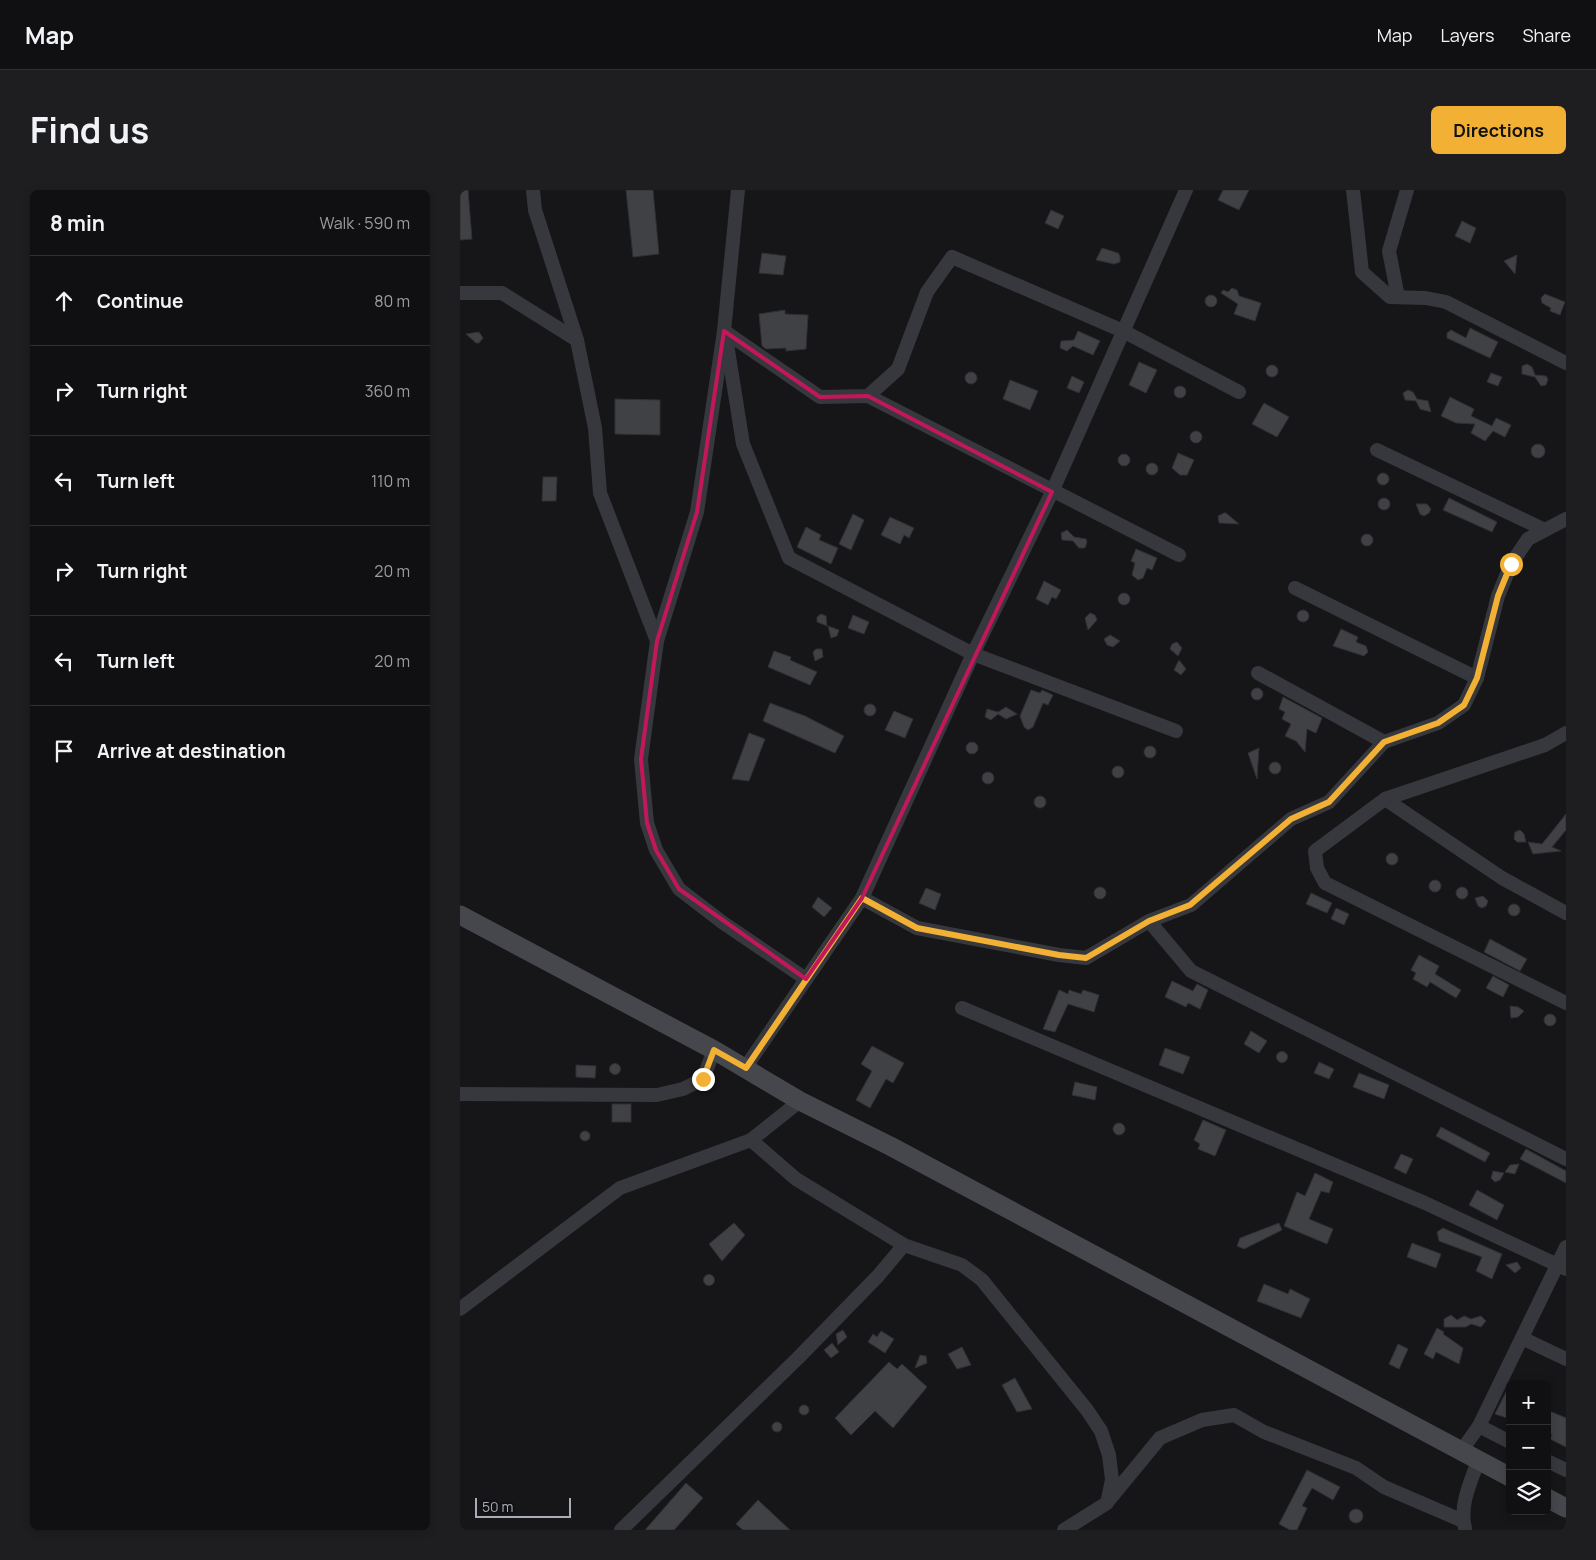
<!DOCTYPE html>
<html lang="en">
<head>
<meta charset="utf-8">
<style>
	:root { --surface:#101012; --page:#1e1e20; --text:#f1f3f6; --muted:#9c9d9f; --line:#303032; --accent:#f2b134 }
	body { margin:0; font-family:Manrope,sans-serif; background:var(--page); color:var(--text) }
	.controls { position:absolute; right:15px; bottom:15px; display:grid; overflow:hidden; border-radius:8px; box-shadow:0 2px 8px #0003 }
	.controls button { width:45px; height:45px; display:grid; place-items:center; padding:0; border:0; border-bottom:1px solid var(--line); background:var(--surface); color:var(--text); font:25px sans-serif }
	.scale { position:absolute; left:15px; bottom:12px; width:96px; box-sizing:border-box; padding-left:5px; border:2px solid #a8adb8; border-top:0; font-size:14px; line-height:18px; white-space:nowrap; color:#a8adb8; -webkit-text-stroke:4px #111113; paint-order:stroke }
	.stop { position:absolute; width:15px; height:15px; margin:-11px; border:4px solid #f2b134; border-radius:50%; background:#fff }
	.stop.end { background:#f2b134; border-color:#fff; box-shadow:0 1px 5px #0008 }
	.list { margin:0; padding:0; list-style:none }
	h2 { display:flex; justify-content:space-between; align-items:center; height:65px; margin:0; padding:0 20px; font-size:21px }
	h2 small { font-size:16px; font-weight:400; color:var(--muted) }
	.list li { display:grid; grid-template-columns:32px 1fr auto; gap:15px; align-items:center; box-sizing:border-box; height:90px; padding:0 20px; border-top:1px solid var(--line) }
	.list b { display:block; font-size:19px; white-space:nowrap }
	.list em { font-size:16px; font-style:normal; color:var(--muted) }
	.icon { flex:none; width:28px; height:28px; fill:none; stroke:currentColor; stroke-width:2; stroke-linecap:round; stroke-linejoin:round }
	.map { position:relative; flex:none; width:1106px; height:1340px; overflow:hidden; border-radius:8px }
	header { display:flex; align-items:center; gap:30px; box-sizing:border-box; height:70px; padding:0 25px; background:var(--surface); border-bottom:1px solid var(--line) }
	header strong { font-size:24px }
	nav { display:flex; gap:28px; margin-inline-start:auto; font-size:18px }
	.intro { display:flex; align-items:center; justify-content:space-between; box-sizing:border-box; height:120px; padding:0 30px }
	h1 { margin:0; font-size:35px }
	.button { padding:12px 22px; border-radius:8px; background:var(--accent); color:#111; font-size:18px; font-weight:700 }
	main { display:flex; gap:30px; padding:0 30px }
	aside { flex:1; background:var(--surface); border-radius:8px; box-shadow:0 2px 8px #0003 }
	.map>svg:first-child { display:block }
	.building { fill:#404145; stroke:#303034 }
	.lines { fill:none; stroke-linecap:round; stroke-linejoin:round }
	.street { stroke:#37383d; stroke-width:14 }
	.secondary { stroke:#45474d; stroke-width:19 }
	.route { stroke:#f2b134; stroke-width:6 }
	.marked { fill:none; stroke:#c2185b; stroke-width:4; stroke-linejoin:round }
</style>
</head>
<body>
<header>
<strong>Map</strong>
<nav><a>Map</a><a>Layers</a><a>Share</a></nav>
</header>
<div class="intro"><h1>Find us</h1><a class="button">Directions</a></div>
<main>
<aside>
<h2>8 min<small>Walk · 590 m</small></h2>
<ul class="list">
<li><svg class="icon" aria-label="ahead" viewBox="0 0 24 24"><path d="M12 20V5M6 11l6-6 6 6"/></svg><div><b>Continue</b></div><em>80 m</em></li>
<li><svg class="icon" aria-label="right" viewBox="0 0 24 24"><path d="M7 20v-9h11M14 6l5 5-5 5"/></svg><div><b>Turn right</b></div><em>360 m</em></li>
<li><svg class="icon" aria-label="left" viewBox="0 0 24 24"><path d="M17 20v-9H6M10 6l-5 5 5 5"/></svg><div><b>Turn left</b></div><em>110 m</em></li>
<li><svg class="icon" aria-label="right" viewBox="0 0 24 24"><path d="M7 20v-9h11M14 6l5 5-5 5"/></svg><div><b>Turn right</b></div><em>20 m</em></li>
<li><svg class="icon" aria-label="left" viewBox="0 0 24 24"><path d="M17 20v-9H6M10 6l-5 5 5 5"/></svg><div><b>Turn left</b></div><em>20 m</em></li>
<li><svg class="icon" aria-label="arrive" viewBox="0 0 24 24"><path d="M6 21V4h12l-3 4 3 4H6"/></svg><div><b>Arrive at destination</b></div></li>
</ul>
</aside>
<div class="map">
<svg width="1106" height="1340" viewBox="0 0 1106 1340">
	<rect width="100%" height="100%" fill="#161618"/>
	<!-- building -->
	<g class="building">
		<polygon points="0,0 8,0 12,49 0,50"/>
		<polygon points="166,0 193,0 199,64 173,67"/>
		<polygon points="763,0 789,0 779,20 758,10"/>
		<polygon points="591,20 604,26 598,39 585,33"/>
		<polygon points="1002,31 1016,38 1010,53 995,46"/>
		<polygon points="642,58 658,63 660,66 660,72 654,74 636,70"/>
		<polygon points="302,63 326,66 323,85 299,83"/>
		<polygon points="1057,65 1055,84 1044,71"/>
		<polygon points="772,98 777,100 779,106 801,113 795,131 774,124 778,114 761,103 763,100 768,102"/>
		<polygon points="1085,104 1105,112 1100,125 1090,121 1091,118 1082,113 1081,108"/>
		<circle cx="751" cy="111" r="6"/>
		<polygon points="325,120 325,124 348,125 346,159 326,161 326,158 306,159 302,156 299,124"/>
		<polygon points="1010,138 1038,152 1030,168 987,148 987,143 991,140 1006,148"/>
		<polygon points="618,141 640,151 633,165 613,156 607,161 600,158 601,151 614,150"/>
		<polygon points="19,142 23,148 19,153 16,153 6,144"/>
		<polygon points="679,172 697,180 686,203 669,195"/>
		<polygon points="1067,174 1072,177 1075,185 1086,186 1088,189 1086,195 1081,196 1075,187 1062,184 1062,176"/>
		<circle cx="812" cy="181" r="6"/>
		<circle cx="511" cy="188" r="6"/>
		<polygon points="1031,183 1042,187 1038,196 1027,192"/>
		<polygon points="612,186 624,192 619,203 607,198"/>
		<polygon points="550,190 578,201 570,220 543,209"/>
		<circle cx="720" cy="202" r="6"/>
		<polygon points="948,200 953,202 957,209 968,211 971,222 960,219 956,211 945,210 943,203"/>
		<polygon points="990,207 1014,219 1011,226 1032,236 1036,228 1051,235 1045,247 1033,241 1025,251 1011,243 1015,234 996,233 981,226"/>
		<polygon points="155,209 200,210 200,245 155,244"/>
		<polygon points="804,213 829,227 817,247 792,234"/>
		<circle cx="736" cy="247" r="6"/>
		<circle cx="1078" cy="261" r="7"/>
		<polygon points="718,263 734,270 727,285 720,285 712,278"/>
		<circle cx="664" cy="270" r="6"/>
		<circle cx="692" cy="279" r="6"/>
		<circle cx="923" cy="289" r="6"/>
		<polygon points="83,287 97,287 96,311 82,311"/>
		<polygon points="989,308 1037,332 1032,342 983,320"/>
		<circle cx="924" cy="314" r="6"/>
		<polygon points="956,314 967,314 971,319 969,323 964,326 960,324"/>
		<polygon points="764,323 766,323 779,334 759,333 758,326"/>
		<polygon points="393,324 404,330 391,360 379,354"/>
		<polygon points="430,327 454,338 449,348 444,345 440,354 421,345"/>
		<polygon points="346,337 361,345 359,350 378,358 371,374 337,357"/>
		<polygon points="607,340 614,347 626,349 627,352 625,358 619,358 613,351 602,350 601,343"/>
		<circle cx="907" cy="350" r="6"/>
		<polygon points="676,359 697,368 692,380 687,378 683,388 678,390 672,385 675,373 671,371"/>
		<polygon points="584,391 601,400 596,409 592,407 588,415 576,409"/>
		<circle cx="664" cy="409" r="6"/>
		<circle cx="843" cy="426" r="6"/>
		<polygon points="630,423 635,425 637,430 628,440 625,428"/>
		<polygon points="361,424 366,426 367,436 357,432 357,427"/>
		<polygon points="393,425 409,432 404,444 388,438"/>
		<polygon points="368,436 379,440 377,446 371,448"/>
		<polygon points="881,439 898,447 896,452 906,456 908,462 904,466 873,456"/>
		<polygon points="650,445 660,451 653,457 647,455 644,449"/>
		<polygon points="717,452 722,458 718,466 710,459 712,454"/>
		<polygon points="356,459 362,459 363,467 355,471 353,462"/>
		<polygon points="314,461 331,467 330,470 357,482 350,495 308,477"/>
		<polygon points="719,470 726,479 721,485 714,480"/>
		<circle cx="797" cy="504" r="6"/>
		<polygon points="571,500 580,503 582,500 593,505 588,515 583,513 573,537 568,540 564,537 560,526"/>
		<polygon points="823,507 862,528 856,543 847,539 845,562 836,551 825,546 831,534 822,529 825,522 819,519"/>
		<polygon points="310,513 345,526 384,546 375,563 303,531"/>
		<circle cx="410" cy="520" r="6"/>
		<polygon points="546,517 557,524 546,529 538,524 531,530 525,527 527,519 538,522"/>
		<polygon points="434,521 453,529 445,548 425,540"/>
		<polygon points="289,543 305,549 289,591 272,589"/>
		<circle cx="512" cy="558" r="6"/>
		<circle cx="690" cy="562" r="6"/>
		<polygon points="799,558 797,589 788,563"/>
		<circle cx="815" cy="578" r="6"/>
		<circle cx="658" cy="582" r="6"/>
		<circle cx="528" cy="588" r="6"/>
		<circle cx="580" cy="612" r="6"/>
		<polygon points="1106,624 1106,640 1092,657 1101,661 1073,664 1068,652 1082,654"/>
		<polygon points="1060,640 1064,644 1066,652 1057,652 1054,649 1055,642"/>
		<circle cx="932" cy="669" r="6"/>
		<circle cx="975" cy="696" r="6"/>
		<circle cx="1002" cy="703" r="6"/>
		<circle cx="640" cy="703" r="6"/>
		<polygon points="466,698 481,704 475,720 459,713"/>
		<polygon points="851,703 872,713 867,723 846,714"/>
		<polygon points="1023,706 1028,711 1026,716 1022,718 1018,716 1015,708"/>
		<polygon points="358,707 372,718 364,727 352,717"/>
		<circle cx="1054" cy="720" r="6"/>
		<polygon points="876,718 889,724 884,735 871,729"/>
		<polygon points="1030,749 1067,769 1060,781 1024,762"/>
		<polygon points="959,765 979,776 975,784 1001,800 996,808 970,792 967,797 953,789 956,783 951,780"/>
		<polygon points="1033,786 1049,795 1043,807 1026,798"/>
		<polygon points="712,791 733,801 737,794 748,800 740,819 728,813 726,817 705,807"/>
		<polygon points="599,800 608,804 609,800 621,804 623,800 639,805 634,822 608,814 595,842 583,839"/>
		<polygon points="1050,816 1058,817 1064,821 1058,827 1051,828"/>
		<circle cx="1090" cy="830" r="6"/>
		<polygon points="791,841 807,851 799,863 784,854"/>
		<polygon points="412,856 444,873 433,893 426,889 410,918 396,910 412,881 401,874"/>
		<polygon points="705,858 730,867 723,884 699,875"/>
		<circle cx="822" cy="867" r="5.5"/>
		<polygon points="859,872 874,879 869,889 854,883"/>
		<circle cx="155" cy="879" r="5.5"/>
		<polygon points="116,875 136,876 135,888 116,887"/>
		<polygon points="899,883 929,895 924,909 893,897"/>
		<polygon points="615,892 637,897 635,910 612,905"/>
		<rect x="152" y="914" width="19" height="18"/>
		<polygon points="743,930 766,940 755,966 738,959 740,954 734,950"/>
		<circle cx="659" cy="939" r="6"/>
		<polygon points="981,937 1030,963 1025,972 976,946"/>
		<circle cx="125" cy="946" r="5"/>
		<polygon points="1066,959 1106,981 1106,993 1060,969"/>
		<polygon points="941,964 953,969 946,984 934,978"/>
		<polygon points="1059,974 1055,984 1045,982 1050,975"/>
		<polygon points="1033,981 1044,983 1040,990 1035,992 1031,988"/>
		<polygon points="855,983 873,992 869,1003 861,1001 849,1029 873,1039 867,1054 824,1036 837,1002 845,1006"/>
		<polygon points="1017,1000 1044,1015 1037,1030 1009,1015"/>
		<polygon points="274,1033 285,1045 262,1071 249,1054"/>
		<polygon points="819,1033 822,1040 784,1059 777,1056 780,1048"/>
		<polygon points="983,1038 1042,1064 1032,1089 1016,1081 1022,1067 979,1051 977,1042"/>
		<polygon points="952,1053 981,1064 976,1078 947,1067"/>
		<polygon points="1057,1072 1061,1078 1055,1083 1046,1075"/>
		<circle cx="249" cy="1090" r="5.5"/>
		<polygon points="804,1094 828,1104 830,1099 850,1109 841,1128 797,1111"/>
		<polygon points="991,1125 997,1130 1004,1126 1011,1129 1021,1126 1026,1131 1021,1137 1011,1134 1006,1137 984,1137 984,1129"/>
		<polygon points="977,1138 984,1142 983,1144 1003,1158 999,1174 976,1162 973,1169 964,1164"/>
		<polygon points="383,1140 387,1147 378,1155 376,1144"/>
		<polygon points="421,1141 434,1149 425,1163 408,1152 413,1144 417,1147"/>
		<polygon points="372,1153 379,1162 371,1168 364,1160"/>
		<polygon points="938,1154 948,1159 939,1179 929,1174"/>
		<polygon points="502,1157 511,1175 497,1179 488,1164"/>
		<polygon points="460,1165 466,1166 467,1173 455,1178"/>
		<polygon points="429,1172 437,1179 442,1174 467,1197 433,1238 415,1221 391,1245 375,1228"/>
		<polygon points="555,1188 572,1219 557,1222 542,1195"/>
		<polygon points="1050,1194 1050,1229 1035,1224"/>
		<circle cx="344" cy="1220" r="5"/>
		<polygon points="1087,1220 1106,1228 1106,1257 1090,1249 1092,1245 1087,1243"/>
		<circle cx="317" cy="1237" r="5"/>
		<polygon points="847,1280 880,1297 873,1310 852,1298 842,1316 847,1318 837,1340 830,1340 819,1334"/>
		<polygon points="226,1293 243,1308 214,1340 185,1340"/>
		<polygon points="298,1310 330,1340 283,1340 276,1334"/>
		<circle cx="896" cy="1326" r="7"/>
	</g>
	<g class="lines">
		<!-- street -->
		<g class="street">
			<polyline points="73,0 75,20 117,150 135,238 140,303 197,451"/>
			<polyline points="278,0 264,141 237,322 197,451 181,569 187,633 196,660 219,699 262,732 346,789"/>
			<polyline points="893,0 902,82 930,107 966,108 986,112 1106,173"/>
			<polyline points="0,103 42,103 117,150"/>
			<polyline points="938,107 929,61 947,0"/>
			<polyline points="264,141 360,207 408,206 438,179 467,102 492,67 663,141 779,202"/>
			<polyline points="267,154 283,254 329,368 513,464 716,541"/>
			<polyline points="408,206 719,365"/>
			<polyline points="917,260 1085,340"/>
			<polyline points="835,398 1017,488"/>
			<polyline points="798,483 924,552"/>
			<polyline points="1106,543 1085,555 925,609 855,661 857,678 865,693 1106,813"/>
			<polyline points="925,609 1042,688 1106,723"/>
			<polyline points="402,708 457,738 599,765 626,768 689,731 731,715 831,629 869,612 924,552 978,533 1004,515 1017,488 1038,406 1051,374 1068,349 1106,329"/>
			<polyline points="689,731 731,781 1106,969"/>
			<polyline points="502,818 965,1013 1106,1079"/>
			<polyline points="285,878 402,708 513,464 592,302 726,0"/>
			<polyline points="0,904 197,905 223,899 243,889 254,860"/>
			<polyline points="291,950 336,989 444,1055 502,1075 522,1090 627,1220 641,1241 649,1265 652,1290 647,1313 604,1340"/>
			<polyline points="0,1119 160,998 291,950 340,911"/>
			<polyline points="1064,1149 1106,1169"/>
			<polyline points="1019,1236 1050,1252"/>
			<polyline points="1002,1260 1019,1236 1106,1057"/>
			<polyline points="1087,1271 1106,1280"/>
			<polyline points="649,1310 700,1248 742,1230 774,1225 804,1242 896,1278 924,1297 1003,1331"/>
			<path d="M1005 1338C999 1315 1011 1291 1019 1269"/>
			<polyline points="161,1340 338,1168 418,1086 444,1055"/>
		</g>
		<!-- secondary -->
		<g class="secondary">
			<polyline points="0,725 254,860 340,911 430,956 1050,1287"/>
			<polyline points="1087,1308 1106,1318"/>
		</g>
	</g>
	<g class="lines">
		<!-- route -->
		<polyline class="route" points="243,889 254,860 286,878 402,708 457,738 599,765 626,768 689,731 730,715 831,629 869,612 924,552 978,533 1004,515 1017,488 1038,406 1051,374"/>
	</g>
	<!-- marked area -->
	<path class="marked" d="M264 141 360 207 408 206 592 302 402 708 346 789 219 699 196 660 187 633 181 569 197 451 237 322Z"/>
</svg>
<div class="controls">
<button>+</button>
<button>−</button>
<button><svg class="icon" aria-label="layers" viewBox="0 0 24 24"><path d="M12 4l9 5-9 5-9-5zM3 14l9 5 9-5"/></svg></button>
</div>
<div class="scale">50 m</div>
<div class="stop" style="left:1051px;top:374px"></div>
<div class="stop end" style="left:243px;top:889px"></div>
</div>
</main>
</body>
</html>
